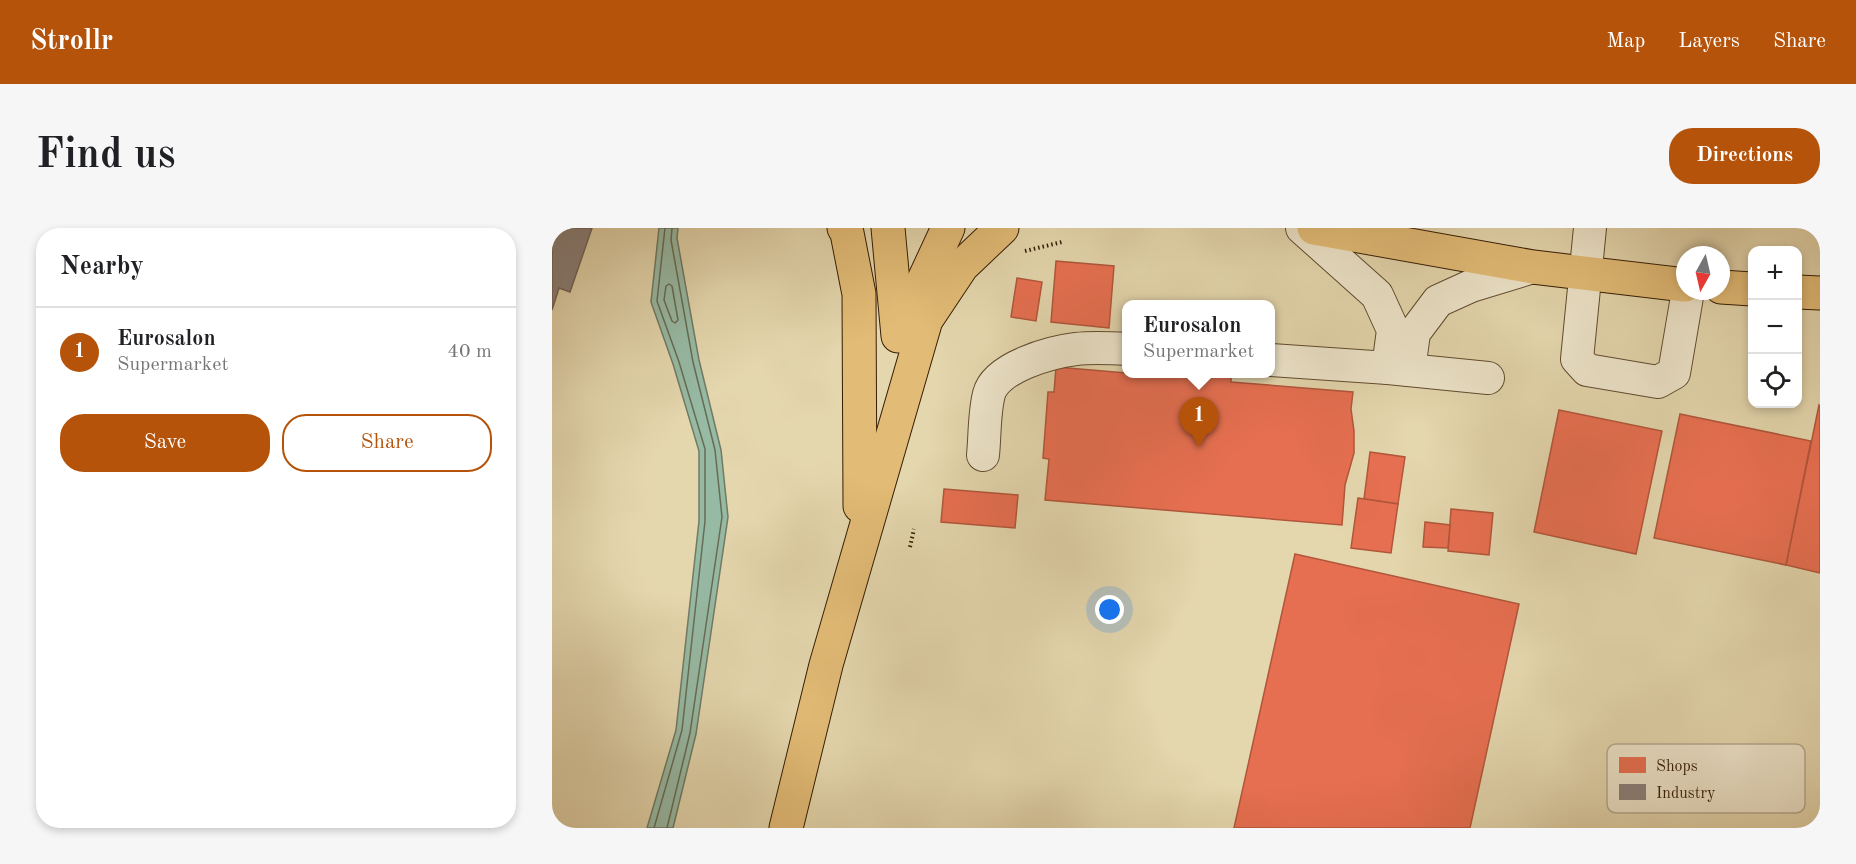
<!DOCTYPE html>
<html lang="en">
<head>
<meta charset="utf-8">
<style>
	:root { --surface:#fff; --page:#f6f6f6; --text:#202124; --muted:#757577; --line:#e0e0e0; --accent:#b45309 }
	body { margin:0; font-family:"Old Standard TT",serif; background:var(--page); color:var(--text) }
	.controls { position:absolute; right:18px; top:18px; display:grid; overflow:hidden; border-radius:12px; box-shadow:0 3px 9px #0003 }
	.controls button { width:54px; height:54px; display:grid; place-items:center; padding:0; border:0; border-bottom:2px solid var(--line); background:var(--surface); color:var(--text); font:30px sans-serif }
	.compass { position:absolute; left:1124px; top:18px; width:54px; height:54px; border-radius:50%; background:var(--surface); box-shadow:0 3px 9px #0003; rotate:188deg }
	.you { position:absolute; left:558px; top:382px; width:21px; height:21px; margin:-15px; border:4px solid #fff; border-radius:50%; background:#1a73e8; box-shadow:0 0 0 9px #1a73e833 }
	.badge { display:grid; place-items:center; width:39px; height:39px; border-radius:50%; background:var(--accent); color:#fff; font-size:20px; font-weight:700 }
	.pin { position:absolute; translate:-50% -50px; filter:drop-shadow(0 2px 3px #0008) }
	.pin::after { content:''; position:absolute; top:32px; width:21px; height:18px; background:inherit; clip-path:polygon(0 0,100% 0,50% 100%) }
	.popup { position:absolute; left:570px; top:72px; width:153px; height:78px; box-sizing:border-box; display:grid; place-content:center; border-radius:12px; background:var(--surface); filter:drop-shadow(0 2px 4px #0005); font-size:20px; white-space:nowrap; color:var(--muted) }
	.popup b { font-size:22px; color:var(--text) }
	.popup::after { content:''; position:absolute; left:50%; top:100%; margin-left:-12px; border:12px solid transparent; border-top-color:var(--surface) }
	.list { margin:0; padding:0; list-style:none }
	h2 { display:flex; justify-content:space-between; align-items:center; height:78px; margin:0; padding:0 24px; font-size:26px }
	h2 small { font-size:20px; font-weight:400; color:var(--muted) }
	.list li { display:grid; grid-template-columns:39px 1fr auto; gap:18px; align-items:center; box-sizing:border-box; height:90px; padding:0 24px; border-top:2px solid var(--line) }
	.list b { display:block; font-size:22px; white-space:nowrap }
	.list p { margin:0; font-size:20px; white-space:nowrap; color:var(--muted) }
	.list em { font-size:20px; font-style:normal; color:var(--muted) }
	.actions { display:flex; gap:12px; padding:18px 24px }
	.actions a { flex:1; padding:14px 0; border:2px solid var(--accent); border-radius:24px; text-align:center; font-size:21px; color:var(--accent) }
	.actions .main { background:var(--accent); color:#fff }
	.icon { flex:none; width:33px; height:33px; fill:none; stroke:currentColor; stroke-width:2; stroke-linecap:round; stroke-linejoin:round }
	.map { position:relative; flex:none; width:1268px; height:600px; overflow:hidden; border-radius:24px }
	header { display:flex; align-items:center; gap:36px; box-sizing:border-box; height:84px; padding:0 30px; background:var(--accent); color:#fff }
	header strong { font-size:28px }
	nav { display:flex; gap:33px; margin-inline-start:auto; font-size:21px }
	.intro { display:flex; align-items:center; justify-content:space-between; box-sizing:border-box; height:144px; padding:0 36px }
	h1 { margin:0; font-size:42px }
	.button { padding:15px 27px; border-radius:24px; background:var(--accent); color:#fff; font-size:21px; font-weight:700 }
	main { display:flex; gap:36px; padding:0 36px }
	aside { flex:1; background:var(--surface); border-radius:24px; box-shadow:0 3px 9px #0003 }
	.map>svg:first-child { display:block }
	.water { fill:#97baa5; stroke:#6f7b65; stroke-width:1.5 }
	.shops { fill:#e76f51; stroke:#b1563a; stroke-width:1.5 }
	.industry { fill:#8a817c; stroke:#706358; stroke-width:1.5 }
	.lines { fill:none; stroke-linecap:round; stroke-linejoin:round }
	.shore { stroke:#666c54; stroke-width:1.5 }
	.minor-casing { stroke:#604b2e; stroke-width:34 }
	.major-casing { stroke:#341d04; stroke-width:35 }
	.path { stroke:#341d04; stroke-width:4; stroke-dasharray:1.5 3; stroke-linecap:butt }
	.minor { stroke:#ede4ca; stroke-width:32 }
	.major { stroke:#e2bb76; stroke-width:33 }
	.key { fill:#ede4ca; stroke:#b6a88f; stroke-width:1.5 }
	.key-label { font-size:16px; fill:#341d04 }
</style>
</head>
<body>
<header>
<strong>Strollr</strong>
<nav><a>Map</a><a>Layers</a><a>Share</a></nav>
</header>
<div class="intro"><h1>Find us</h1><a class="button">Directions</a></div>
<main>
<aside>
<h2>Nearby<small></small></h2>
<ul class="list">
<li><span class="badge">1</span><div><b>Eurosalon</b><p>Supermarket</p></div><em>40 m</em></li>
</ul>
<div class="actions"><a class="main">Save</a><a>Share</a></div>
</aside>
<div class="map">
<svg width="1268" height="600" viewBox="0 0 1268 600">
	<rect width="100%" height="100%" fill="#e4d6ad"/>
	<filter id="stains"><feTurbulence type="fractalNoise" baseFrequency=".00333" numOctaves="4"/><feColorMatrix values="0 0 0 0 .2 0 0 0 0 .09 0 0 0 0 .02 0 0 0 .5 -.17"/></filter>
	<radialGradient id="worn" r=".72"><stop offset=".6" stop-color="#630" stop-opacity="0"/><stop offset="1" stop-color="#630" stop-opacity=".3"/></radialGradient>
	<!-- water -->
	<polygon class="water" points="107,0 126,0 125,10 147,132 169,222 176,289 144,506 121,600 95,600 124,502 147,293 147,223 121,136 99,74"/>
	<!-- shops -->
	<g class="shops">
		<polygon points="504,33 562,38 557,100 499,94"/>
		<polygon points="465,50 490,54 484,93 459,89"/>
		<polygon points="504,139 610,148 611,146 679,148 679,154 801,164 799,181 802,203 802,225 793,257 790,297 493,272 497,231 491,230 496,164 502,164"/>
		<polygon points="1267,177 1268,178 1268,345 1234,337"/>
		<polygon points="1007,182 1110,203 1084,326 982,304"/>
		<polygon points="1128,186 1259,213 1234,337 1102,310"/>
		<polygon points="818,224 853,229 846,276 812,271"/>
		<polygon points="392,261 466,267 463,300 389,294"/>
		<polygon points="806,270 846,276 839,325 799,320"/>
		<polygon points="899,281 941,285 937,327 896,323"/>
		<polygon points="873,294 898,297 896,320 871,319"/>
		<polygon points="743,326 967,376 918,600 682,600"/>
	</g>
	<!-- industry -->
	<polygon class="industry" points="0,0 40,0 18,64 7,60 0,82"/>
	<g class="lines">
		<!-- shore -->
		<g class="shore">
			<polygon points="117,56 120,58 126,92 123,95 120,93 112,72 114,58"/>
			<polyline points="102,600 130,502 153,293 153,221 127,134 105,73 113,0"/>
			<polyline points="115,600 138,505 170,289 163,222 141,134 119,12 120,0"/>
		</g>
		<defs>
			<g id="minor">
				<polyline points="750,0 825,67 841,102 836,140"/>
				<polyline points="1038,0 1025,131 1035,142 1106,154 1122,145 1136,63"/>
				<polyline points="719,132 836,140 936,150"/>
				<polyline points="857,142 862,105 886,73 919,58 981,39"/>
				<path d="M431 227C433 208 432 185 437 166 444 139 499 124 524 121 541 119 558 120 575 121"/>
			</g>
			<g id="major">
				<polyline points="292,0 295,5 307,66 308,278"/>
				<polyline points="336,0 346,108"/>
				<polyline points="762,0 981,39 1133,57"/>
				<polyline points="1169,59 1200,61"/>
				<polyline points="1246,64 1268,65"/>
				<polyline points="351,97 396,0"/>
				<polyline points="234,600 274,437 374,92 410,38 450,0"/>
			</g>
		</defs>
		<!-- minor casing -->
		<use href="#minor" class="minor-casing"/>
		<!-- major casing -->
		<use href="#major" class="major-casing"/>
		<!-- path -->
		<g class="path">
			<polyline points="473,23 510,14"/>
			<polyline points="358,319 362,301"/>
		</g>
		<!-- minor -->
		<use href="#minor" class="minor"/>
		<!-- major -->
		<use href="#major" class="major"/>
	</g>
	<!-- legend -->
	<rect x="1055" y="516" width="198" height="69" rx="9" class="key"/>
	<rect x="1067" y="529" width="27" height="16" fill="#e76f51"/>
	<rect x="1067" y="556" width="27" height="16" fill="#8a817c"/>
	<g class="key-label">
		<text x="1104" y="543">Shops</text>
		<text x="1104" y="570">Industry</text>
	</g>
	<rect width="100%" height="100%" filter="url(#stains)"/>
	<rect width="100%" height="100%" fill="url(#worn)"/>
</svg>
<div class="controls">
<button>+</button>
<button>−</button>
<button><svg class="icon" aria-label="locate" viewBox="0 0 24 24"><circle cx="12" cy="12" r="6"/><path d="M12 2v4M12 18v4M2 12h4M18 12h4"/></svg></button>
</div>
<svg class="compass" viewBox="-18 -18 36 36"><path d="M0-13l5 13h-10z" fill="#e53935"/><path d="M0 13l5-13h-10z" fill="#757577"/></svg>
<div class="you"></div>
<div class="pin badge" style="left:647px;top:219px">1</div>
<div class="popup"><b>Eurosalon</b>Supermarket</div>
</div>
</main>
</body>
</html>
